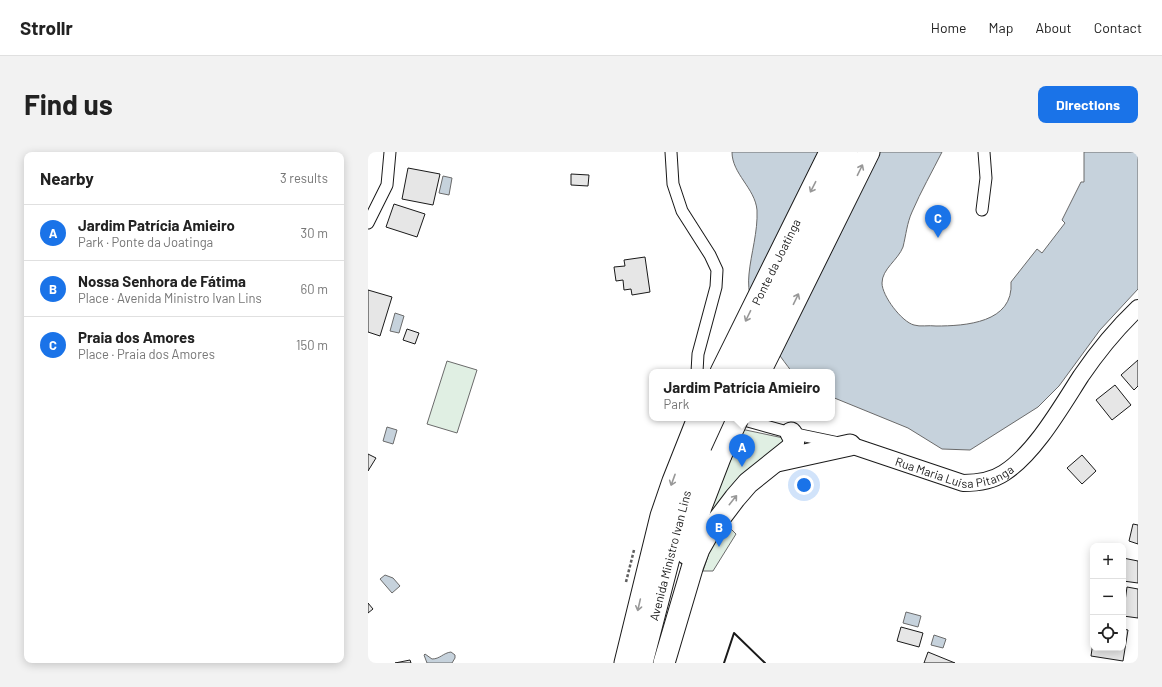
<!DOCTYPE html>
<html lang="en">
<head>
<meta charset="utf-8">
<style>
	:root { --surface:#fff; --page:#f2f2f2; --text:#222; --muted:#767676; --line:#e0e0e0; --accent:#1a73e8 }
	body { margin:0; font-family:Barlow,sans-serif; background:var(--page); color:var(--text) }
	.controls { position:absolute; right:12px; bottom:12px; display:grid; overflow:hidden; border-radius:8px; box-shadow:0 2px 10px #0003 }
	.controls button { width:36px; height:36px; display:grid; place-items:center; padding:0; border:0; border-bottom:1px solid var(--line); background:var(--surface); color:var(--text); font:20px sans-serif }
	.you { position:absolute; left:436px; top:333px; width:14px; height:14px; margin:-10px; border:3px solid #fff; border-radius:50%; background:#1a73e8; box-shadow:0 0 0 6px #1a73e833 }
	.badge { display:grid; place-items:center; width:26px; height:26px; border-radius:50%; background:var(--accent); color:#fff; font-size:13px; font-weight:700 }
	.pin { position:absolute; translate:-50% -33px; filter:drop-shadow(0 1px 2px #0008) }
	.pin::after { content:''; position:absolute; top:21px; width:14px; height:12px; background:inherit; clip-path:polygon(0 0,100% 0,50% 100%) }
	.popup { position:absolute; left:281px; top:217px; width:186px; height:52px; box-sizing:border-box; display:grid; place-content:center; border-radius:8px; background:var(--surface); filter:drop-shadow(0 1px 3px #0005); font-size:13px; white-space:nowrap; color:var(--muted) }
	.popup b { font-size:15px; color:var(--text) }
	.popup::after { content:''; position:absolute; left:50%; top:100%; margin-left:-8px; border:8px solid transparent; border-top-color:var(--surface) }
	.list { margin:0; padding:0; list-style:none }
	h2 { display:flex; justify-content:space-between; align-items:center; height:52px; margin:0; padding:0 16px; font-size:17px }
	h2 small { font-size:13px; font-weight:400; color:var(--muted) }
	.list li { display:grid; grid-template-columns:26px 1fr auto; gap:12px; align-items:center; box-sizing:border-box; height:56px; padding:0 16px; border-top:1px solid var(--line) }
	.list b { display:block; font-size:15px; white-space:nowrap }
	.list p { margin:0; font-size:13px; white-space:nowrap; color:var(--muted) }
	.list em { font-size:13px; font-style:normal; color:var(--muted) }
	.icon { flex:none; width:22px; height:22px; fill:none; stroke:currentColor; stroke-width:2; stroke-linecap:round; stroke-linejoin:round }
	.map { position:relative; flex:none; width:770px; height:511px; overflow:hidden; border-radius:8px }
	header { display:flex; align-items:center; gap:24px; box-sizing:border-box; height:56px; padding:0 20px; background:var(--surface); border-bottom:1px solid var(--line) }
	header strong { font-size:19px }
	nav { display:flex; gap:22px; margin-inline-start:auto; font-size:14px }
	.intro { display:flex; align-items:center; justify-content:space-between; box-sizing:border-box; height:96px; padding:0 24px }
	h1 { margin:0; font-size:28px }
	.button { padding:10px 18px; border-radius:8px; background:var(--accent); color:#fff; font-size:14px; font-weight:700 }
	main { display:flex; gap:24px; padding:0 24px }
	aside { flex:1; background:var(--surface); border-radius:8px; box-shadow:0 2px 10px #0003 }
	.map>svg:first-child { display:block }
	.green { fill:#e0efe3; stroke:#6a6a6a }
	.water { fill:#c6d2dc; stroke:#6a6a6a }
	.building { fill:#e6e6e6; stroke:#1a1a1a }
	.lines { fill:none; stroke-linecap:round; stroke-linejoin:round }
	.street-casing { stroke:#1a1a1a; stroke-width:13 }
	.secondary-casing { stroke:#1a1a1a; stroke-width:18 }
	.highway-casing { stroke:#1a1a1a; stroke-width:23 }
	.path { stroke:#5f5f5f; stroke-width:2.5; stroke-dasharray:3 2; stroke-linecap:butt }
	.street { stroke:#fff; stroke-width:11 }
	.secondary { stroke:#fff; stroke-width:16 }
	.highway { stroke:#fff; stroke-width:21 }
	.highway-bridge-casing { stroke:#1a1a1a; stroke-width:23; stroke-linecap:butt }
	.highway-bridge { stroke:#fff; stroke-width:21 }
	.wall { stroke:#1a1a1a; stroke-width:2 }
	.oneway { stroke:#989898 }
	.labels { text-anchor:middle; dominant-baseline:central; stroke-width:3; stroke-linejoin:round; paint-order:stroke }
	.street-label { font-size:12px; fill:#1a1a1a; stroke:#fff }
</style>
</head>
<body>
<header>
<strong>Strollr</strong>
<nav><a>Home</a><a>Map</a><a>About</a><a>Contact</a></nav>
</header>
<div class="intro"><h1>Find us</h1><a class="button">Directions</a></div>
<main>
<aside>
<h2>Nearby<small>3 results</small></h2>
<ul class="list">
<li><span class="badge">A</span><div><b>Jardim Patrícia Amieiro</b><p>Park · Ponte da Joatinga</p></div><em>30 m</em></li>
<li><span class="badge">B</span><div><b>Nossa Senhora de Fátima</b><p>Place · Avenida Ministro Ivan Lins</p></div><em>60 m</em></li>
<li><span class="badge">C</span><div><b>Praia dos Amores</b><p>Place · Praia dos Amores</p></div><em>150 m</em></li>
</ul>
</aside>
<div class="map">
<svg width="770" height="511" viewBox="0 0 770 511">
	<rect width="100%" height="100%" fill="#fff"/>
	<!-- green -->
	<g class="green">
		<polygon points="79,209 109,218 89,281 59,272"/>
		<polygon points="373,277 420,287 350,357 342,362 350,333"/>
		<polygon points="357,371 368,382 345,419 335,419 345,389"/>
	</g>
	<!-- water -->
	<g class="water">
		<path d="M364 0H574C564 20 553 39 544 60 539 71 538 83 535 95 530 108 514 117 514 131 514 144 534 170 546 173 552 175 561 173 568 174 597 174 646 171 643 130L669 97 674 101 697 71 694 68 713 30H716V0H770V137L732 178 691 234 670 255 602 298 574 297 540 276 464 245V220H424C403 192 377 159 381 122 383 101 390 80 389 58 387 36 364 22 364 0Z"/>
		<polygon points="75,24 84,26 81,43 71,41"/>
		<polygon points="27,161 36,164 31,181 22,179"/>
		<polygon points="19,275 29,278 25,292 15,289"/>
		<polygon points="17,423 25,426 32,434 24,441 12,427"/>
		<polygon points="538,460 553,464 550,475 535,471"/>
		<polygon points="566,483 578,487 575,496 563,493"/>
		<path d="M83 500 87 503V506L84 511H59L56 503 57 502 64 507C72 507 75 501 83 500Z"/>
	</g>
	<!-- building -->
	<g class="building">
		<polygon points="40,16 72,22 65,53 34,47"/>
		<polygon points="203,22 221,23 220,34 203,33"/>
		<polygon points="26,52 57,62 49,85 18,75"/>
		<polygon points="277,105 282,140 264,143 263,137 256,138 255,128 248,129 246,115 257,114 256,108"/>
		<polygon points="0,138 24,145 12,184 0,180"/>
		<polygon points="39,177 51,181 47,192 35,188"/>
		<polygon points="770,208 770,234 766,238 753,223"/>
		<polygon points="747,233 763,253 744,268 728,248"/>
		<polygon points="0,302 8,306 0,319"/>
		<polygon points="714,303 728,319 714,332 699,316"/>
		<polygon points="765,372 770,373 770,392 761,389"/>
		<polygon points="755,406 770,409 770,431 755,429"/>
		<polygon points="759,435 770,437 770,466 755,464"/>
		<polygon points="0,451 5,457 0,461"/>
		<polygon points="533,475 555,481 551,495 529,489"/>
		<polygon points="755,477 760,478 755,509 723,504 725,490 725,496 755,496"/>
		<polygon points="560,500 587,511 556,511"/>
		<polygon points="42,508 43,511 27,511"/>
	</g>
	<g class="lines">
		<defs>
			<g id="street">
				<polyline points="303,0 305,32 314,59 342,103 349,118 348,135 330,202 329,220"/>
				<polyline points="614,58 618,26 616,0"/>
				<polyline points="0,71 19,33 22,0"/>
				<polyline points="369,266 423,281 471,291"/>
			</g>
			<g id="secondary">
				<path id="s1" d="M482 293 595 331C608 331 624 329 636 321 667 301 693 255 713 224 730 199 748 177 770 156"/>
			</g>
			<g id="highway">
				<path id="s2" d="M353 220 462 0"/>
				<polyline points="370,220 479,0"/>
				<polyline points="392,220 501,0"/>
				<polyline points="409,309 482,293"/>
				<polyline points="319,402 333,355 353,303"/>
				<polyline points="257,511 293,364 305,329 330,266"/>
				<path id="s3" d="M274 511 318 340 348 266"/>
				<polyline points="296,511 325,413 331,397 339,383 367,346 380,331 425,295 426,286 423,281"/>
			</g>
		</defs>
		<!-- street casing -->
		<use href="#street" class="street-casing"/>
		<!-- secondary casing -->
		<use href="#secondary" class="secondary-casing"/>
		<!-- highway casing -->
		<use href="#highway" class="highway-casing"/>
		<!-- path -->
		<polyline class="path" points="258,430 266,398"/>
		<!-- street -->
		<use href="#street" class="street"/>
		<!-- secondary -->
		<use href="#secondary" class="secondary"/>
		<!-- highway -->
		<use href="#highway" class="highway"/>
		<defs>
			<polyline id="highway-bridge" points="353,303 370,266"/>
		</defs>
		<!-- highway-bridge casing -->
		<use href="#highway-bridge" class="highway-bridge-casing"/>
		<!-- highway-bridge -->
		<use href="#highway-bridge" class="highway-bridge"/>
		<!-- wall -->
		<polyline class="wall" points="356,511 366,481 397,511"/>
	</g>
	<!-- one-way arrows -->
	<defs><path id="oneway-shaft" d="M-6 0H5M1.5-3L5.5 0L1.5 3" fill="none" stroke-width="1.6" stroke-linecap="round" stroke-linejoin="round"/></defs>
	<g class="oneway">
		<use href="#oneway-shaft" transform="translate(492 18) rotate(-64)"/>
		<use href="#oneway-shaft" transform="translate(445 35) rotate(117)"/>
		<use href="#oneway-shaft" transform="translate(428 147) rotate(-64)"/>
		<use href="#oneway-shaft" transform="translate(380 164) rotate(116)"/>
		<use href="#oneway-shaft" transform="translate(305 328) rotate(110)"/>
		<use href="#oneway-shaft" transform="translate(365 348) rotate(-51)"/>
		<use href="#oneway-shaft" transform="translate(271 453) rotate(103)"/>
	</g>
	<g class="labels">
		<!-- street labels -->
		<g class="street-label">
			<text stroke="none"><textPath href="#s2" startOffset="123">Ponte da Joatinga</textPath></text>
			<text stroke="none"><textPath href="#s1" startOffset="110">Rua Maria Luisa Pitanga</textPath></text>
			<text stroke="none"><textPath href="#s3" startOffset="111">Avenida Ministro Ivan Lins</textPath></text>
		</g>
	</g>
</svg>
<div class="controls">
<button>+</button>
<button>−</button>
<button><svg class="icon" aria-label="locate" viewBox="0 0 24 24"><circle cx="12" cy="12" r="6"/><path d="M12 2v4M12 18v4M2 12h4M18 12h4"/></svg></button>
</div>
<div class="you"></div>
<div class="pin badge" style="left:374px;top:315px">A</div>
<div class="popup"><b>Jardim Patrícia Amieiro</b>Park</div>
<div class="pin badge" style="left:351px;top:395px">B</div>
<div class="pin badge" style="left:570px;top:86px">C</div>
</div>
</main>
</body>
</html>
